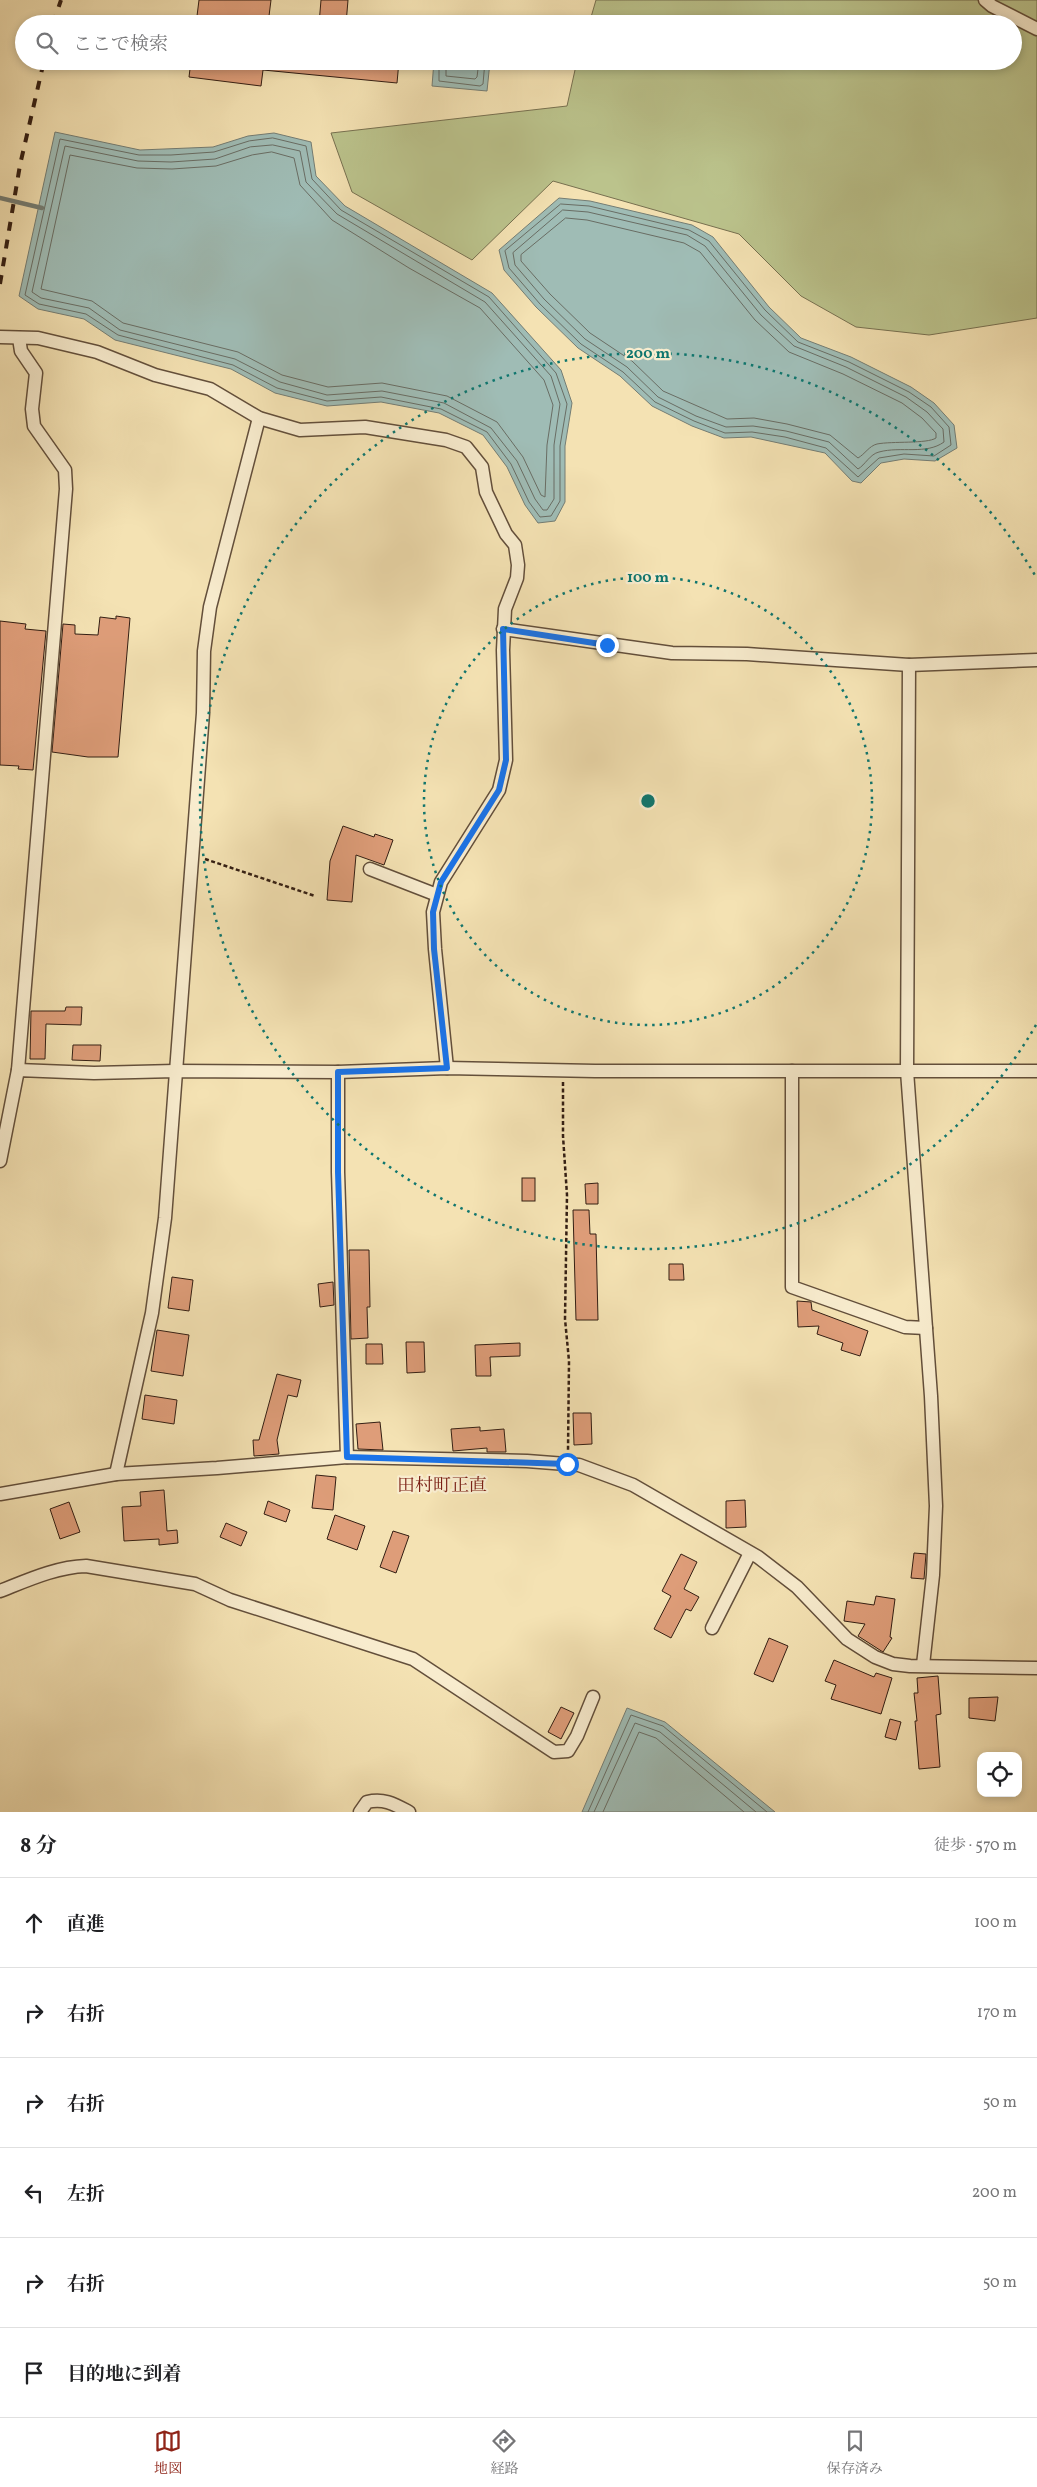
<!DOCTYPE html>
<html lang="ja">
<head>
<meta charset="utf-8">
<style>
	:root { --surface:#fff; --page:#f6f6f6; --text:#202124; --muted:#757577; --line:#e0e0e0; --accent:#8f2418 }
	body { margin:0; font-family:Vollkorn,"Noto Serif JP",serif; background:var(--page); color:var(--text) }
	.controls { position:absolute; right:15px; bottom:15px; display:grid; overflow:hidden; border-radius:10px; box-shadow:0 2px 8px #0003 }
	.controls button { width:45px; height:45px; display:grid; place-items:center; padding:0; border:0; border-bottom:1px solid var(--line); background:var(--surface); color:var(--text); font:25px sans-serif }
	.stop { position:absolute; width:15px; height:15px; margin:-11px; border:4px solid #1a73e8; border-radius:50%; background:#fff }
	.stop.end { background:#1a73e8; border-color:#fff; box-shadow:0 1px 5px #0008 }
	.list { margin:0; padding:0; list-style:none }
	h2 { display:flex; justify-content:space-between; align-items:center; height:65px; margin:0; padding:0 20px; font-size:21px }
	h2 small { font-size:16px; font-weight:400; color:var(--muted) }
	.list li { display:grid; grid-template-columns:32px 1fr auto; gap:15px; align-items:center; box-sizing:border-box; height:90px; padding:0 20px; border-top:1px solid var(--line) }
	.list b { display:block; font-size:19px; white-space:nowrap }
	.list em { font-size:16px; font-style:normal; color:var(--muted) }
	.icon { flex:none; width:28px; height:28px; fill:none; stroke:currentColor; stroke-width:2; stroke-linecap:round; stroke-linejoin:round }
	.map { position:relative; flex:none; width:1037px; height:1812px; overflow:hidden }
	.search { position:absolute; background:var(--surface); box-shadow:0 2px 8px #0003; left:15px; right:15px; top:15px; height:55px; display:flex; align-items:center; gap:12px; box-sizing:border-box; padding:0 18px; border-radius:28px; color:var(--muted); font-size:19px }
	.sheet { height:605px; background:var(--surface) }
	nav { display:flex; justify-content:space-around; align-items:center; box-sizing:border-box; height:70px; border-top:1px solid var(--line); background:var(--surface); font-size:14px; color:var(--muted) }
	nav a { display:grid; justify-items:center; gap:2px }
	nav .on { color:var(--accent) }
	.map>svg:first-child { display:block }
	.green { fill:#bbc38c; stroke:#777050 }
	.water { fill:#9fbcb5; stroke:#747d74 }
	.lines { fill:none; stroke-linecap:round; stroke-linejoin:round }
	.shore { stroke:#696d64; stroke-width:1 }
	.stream { stroke:#747d74; stroke-width:4.5 }
	.building { fill:#de9d79; stroke:#331e13 }
	.minor-casing { stroke:#634f3b; stroke-width:15 }
	.path { stroke:#331e13; stroke-width:2.5; stroke-dasharray:4 2.5; stroke-linecap:butt }
	.minor { stroke:#f8ecce; stroke-width:12 }
	.rail { stroke:#331e13; stroke-width:4; stroke-dasharray:9 9; stroke-linecap:butt }
	.route { stroke:#1a73e8; stroke-width:6 }
	.ring { fill:none; stroke:#0f766e; stroke-width:2.5; stroke-dasharray:2.5 5 }
	.labels { text-anchor:middle; dominant-baseline:central; stroke-width:4.5; stroke-linejoin:round; paint-order:stroke }
	.quarter-label { font-size:18px; fill:#7a1f14; stroke:#f8ecce }
	.centre { fill:#0f766e; stroke:#f8ecce; stroke-width:2.5 }
	.ring-label { font-size:15px; text-anchor:middle; font-weight:bold; fill:#0f766e; stroke:#f8ecce; stroke-width:4.5; stroke-linejoin:round; paint-order:stroke }
</style>
</head>
<body>
<div class="map">
<svg width="1037" height="1812" viewBox="0 0 1037 1812">
	<rect width="100%" height="100%" fill="#f4e2b3"/>
	<filter id="stains"><feTurbulence type="fractalNoise" baseFrequency=".004" numOctaves="4"/><feColorMatrix values="0 0 0 0 .2 0 0 0 0 .09 0 0 0 0 .02 0 0 0 .5 -.17"/></filter>
	<radialGradient id="worn" r=".72"><stop offset=".6" stop-color="#630" stop-opacity="0"/><stop offset="1" stop-color="#630" stop-opacity=".3"/></radialGradient>
	<!-- green -->
	<polygon class="green" points="596,0 1037,0 1037,318 929,335 856,327 801,296 739,234 553,181 472,260 352,192 331,133 567,106 577,61 1013,61 1013,24 589,24"/>
	<!-- water -->
	<g class="water">
		<polygon points="434,61 490,62 487,91 432,86"/>
		<polygon points="55,132 140,150 213,147 248,136 274,133 311,142 316,176 345,206 492,293 561,370 572,403 565,446 565,502 555,521 538,523 525,505 507,467 483,435 439,413 381,402 327,406 275,393 231,369 115,340 84,319 38,309 19,296"/>
		<polygon points="559,198 590,201 692,225 713,237 769,307 801,338 851,357 911,387 934,403 954,425 957,448 935,461 904,459 881,463 861,483 852,481 825,453 751,437 724,438 692,426 652,406 620,376 578,348 536,307 504,270 499,250"/>
		<polygon points="627,1708 665,1722 775,1812 582,1812"/>
	</g>
	<g class="lines">
		<!-- shore -->
		<g class="shore">
			<polyline points="439,61 439,81 480,86 483,84 485,61"/>
			<polyline points="446,61 446,76 475,79 477,77 479,61"/>
			<polygon points="273,138 306,146 312,179 341,210 489,297 556,373 567,404 560,446 560,501 551,516 540,517 529,502 511,464 487,432 441,409 381,397 327,401 277,388 233,365 118,335 86,314 39,304 25,295 60,139 139,155 171,155 214,152 249,141"/>
			<polygon points="273,145 300,151 306,182 337,214 485,302 551,376 560,404 554,445 554,499 547,510 543,510 535,499 517,461 491,428 444,403 382,391 327,395 280,382 235,359 120,330 89,308 41,298 32,292 65,146 138,161 171,162 215,159 250,147"/>
			<polygon points="272,152 294,158 300,185 332,220 409,268 480,308 544,380 553,405 547,445 545,497 541,495 523,457 497,422 447,396 382,383 328,387 282,375 238,352 123,323 92,301 41,289 70,155 137,168 172,169 216,166 252,155"/>
			<polygon points="561,204 589,206 689,230 709,241 765,310 798,342 849,362 909,392 931,407 949,427 951,445 934,456 904,454 879,458 858,477 826,448 785,437 752,432 725,433 694,421 655,402 623,372 581,344 540,304 509,268 505,251"/>
			<path d="M563 210 588 212 687 235 705 246 761 315 794 346 846 367 906 397 927 412 943 429 944 442C926 455 901 446 879 452 870 454 865 465 858 469L829 442 786 431 753 426 726 427 696 416 658 397 627 367 585 339 544 299 515 265 513 253Z"/>
			<path d="M566 218 587 220 684 243 700 252 755 320 789 352 843 374 902 403 922 418 936 433V438C927 444 892 441 877 444 869 446 865 454 858 458L830 435 787 424 754 418 727 419 663 391 632 361 590 333 550 294 521 261V255Z"/>
			<polyline points="588,1812 631,1715 663,1726 767,1812"/>
			<polyline points="594,1812 635,1723 660,1732 756,1812"/>
			<polyline points="603,1812 639,1732 656,1738 744,1812"/>
		</g>
		<!-- stream -->
		<polyline class="stream" points="0,198 42,208"/>
	</g>
	<!-- building -->
	<g class="building">
		<polygon points="199,0 271,0 268,24 196,24"/>
		<polygon points="321,0 348,0 346,24 319,24"/>
		<polygon points="191,61 399,61 397,83 263,70 261,86 189,77"/>
		<polygon points="116,616 130,618 118,757 88,757 52,752 63,624 75,625 75,634 98,635 100,617 116,619"/>
		<polygon points="0,621 26,624 25,629 46,631 33,770 18,769 19,766 0,765"/>
		<polygon points="343,826 374,837 375,834 393,840 384,865 356,855 352,902 327,900 330,861"/>
		<polygon points="66,1007 82,1007 81,1025 46,1024 45,1059 30,1059 31,1011 65,1011"/>
		<polygon points="73,1045 101,1045 100,1061 72,1060"/>
		<rect x="522" y="1178" width="13" height="23"/>
		<polygon points="598,1183 598,1204 586,1204 585,1184"/>
		<polygon points="573,1210 589,1210 590,1234 596,1234 598,1320 576,1320"/>
		<polygon points="349,1250 369,1250 370,1307 367,1307 368,1338 351,1339"/>
		<polygon points="669,1264 683,1264 684,1280 669,1280"/>
		<polygon points="172,1277 193,1280 189,1311 168,1308"/>
		<polygon points="333,1282 334,1305 320,1307 318,1284"/>
		<polygon points="797,1301 811,1302 812,1310 868,1331 860,1356 841,1350 843,1343 817,1334 819,1326 798,1327"/>
		<polygon points="157,1330 189,1335 183,1376 151,1371"/>
		<polygon points="406,1342 424,1342 425,1372 407,1373"/>
		<polygon points="520,1343 520,1356 490,1357 491,1376 476,1376 475,1345"/>
		<polygon points="366,1344 382,1344 383,1364 366,1364"/>
		<polygon points="277,1374 301,1380 297,1397 288,1395 277,1440 279,1454 254,1456 253,1440 259,1440"/>
		<polygon points="145,1395 177,1400 174,1424 142,1419"/>
		<polygon points="573,1413 591,1413 592,1444 574,1445"/>
		<polygon points="380,1422 383,1450 358,1449 356,1424"/>
		<polygon points="480,1427 480,1431 504,1429 506,1452 487,1452 487,1448 453,1451 451,1429"/>
		<polygon points="316,1475 336,1477 333,1510 312,1508"/>
		<polygon points="164,1490 167,1531 177,1530 178,1543 159,1545 159,1539 124,1541 122,1507 141,1506 140,1492"/>
		<polygon points="745,1500 746,1527 726,1528 726,1501"/>
		<polygon points="268,1501 290,1510 286,1522 264,1514"/>
		<polygon points="69,1502 80,1532 60,1539 50,1509"/>
		<polygon points="335,1515 365,1526 357,1550 327,1539"/>
		<polygon points="226,1523 247,1532 241,1546 220,1537"/>
		<polygon points="393,1531 409,1536 396,1573 380,1567"/>
		<polygon points="914,1553 926,1554 924,1579 911,1578"/>
		<polygon points="681,1554 697,1562 684,1589 699,1597 691,1611 686,1609 671,1638 654,1629 671,1596 662,1591"/>
		<polygon points="876,1596 895,1599 890,1637 892,1638 883,1652 858,1636 865,1624 844,1621 847,1601 874,1605"/>
		<polygon points="769,1638 788,1646 773,1682 754,1674"/>
		<polygon points="834,1660 874,1677 876,1673 892,1678 881,1714 831,1699 836,1685 825,1681"/>
		<polygon points="938,1676 941,1714 936,1715 940,1767 919,1769 915,1721 917,1721 914,1693 918,1693 917,1678"/>
		<polygon points="998,1697 995,1721 969,1718 969,1698"/>
		<polygon points="561,1707 574,1713 561,1739 548,1732"/>
		<polygon points="890,1719 901,1722 896,1740 885,1737"/>
	</g>
	<g class="lines">
		<defs>
			<g id="minor">
				<polyline points="985,0 992,6 1037,29"/>
				<polyline points="0,337 38,338 97,352 155,375 210,389 259,418 300,430 365,427 446,440 466,447 482,467 486,492 506,534 515,545 518,565 517,578 505,609 503,650 506,760 499,790 441,882 433,912 435,949 447,1068"/>
				<polyline points="503,629 672,653 747,654 909,665 1037,660"/>
				<polyline points="909,665 907,1071 931,1396 936,1506 933,1575 923,1665"/>
				<polyline points="370,869 437,895"/>
				<polyline points="18,1070 66,489 65,470 34,426 32,409 36,373 21,351 19,338"/>
				<polyline points="792,1071 792,1287 905,1327 926,1328"/>
				<polyline points="338,1072 338,1172 347,1457"/>
				<polyline points="0,1161 18,1070 94,1073 175,1071 338,1072 447,1068 595,1071 1037,1071"/>
				<polyline points="116,1474 152,1313 165,1218 203,713 204,651 210,607 259,418"/>
				<polyline points="0,1494 116,1474 217,1468 347,1457 527,1461 579,1465 633,1485 758,1557 797,1587 847,1639 875,1657 893,1664 910,1666 1037,1668"/>
				<path d="M0 1591C28 1580 56 1567 86 1566L195 1584 230 1600 413 1659 554 1752 568 1751 577 1736 593 1697"/>
				<polyline points="712,1628 750,1553"/>
				<path d="M360 1812 367 1802C384 1798 394 1804 409 1812"/>
			</g>
		</defs>
		<!-- minor casing -->
		<use href="#minor" class="minor-casing"/>
		<!-- path -->
		<g class="path">
			<polyline points="205,859 315,896"/>
			<polyline points="563,1082 563,1136 567,1195 565,1319 569,1361 568,1451"/>
		</g>
		<!-- minor -->
		<use href="#minor" class="minor"/>
		<!-- rail -->
		<g class="rail">
			<polyline points="53,24 61,0"/>
			<polyline points="0,284 20,165 44,61"/>
		</g>
	</g>
	<g class="lines">
		<!-- route -->
		<polyline class="route" points="567,1464 347,1457 338,1172 338,1072 447,1068 434,949 433,912 441,882 499,790 506,760 503,629 607,645"/>
	</g>
	<!-- distance rings -->
	<g class="ring">
		<circle cx="648" cy="801" r="224"/>
		<path d="M1036 1025A448 448 0 1 1 1036 577"/>
	</g>
	<g class="labels">
		<!-- quarter labels -->
		<g class="quarter-label">
			<text x="442" y="1486">田村町正直</text>
		</g>
	</g>
	<circle cx="648" cy="801" r="8" class="centre"/>
	<g class="ring-label">
		<text x="648" y="358">200 m</text>
		<text x="648" y="582">100 m</text>
	</g>
	<rect width="100%" height="100%" filter="url(#stains)"/>
	<rect width="100%" height="100%" fill="url(#worn)"/>
</svg>
<div class="controls">
<button><svg class="icon" aria-label="locate" viewBox="0 0 24 24"><circle cx="12" cy="12" r="6"/><path d="M12 2v4M12 18v4M2 12h4M18 12h4"/></svg></button>
</div>
<div class="stop" style="left:567px;top:1464px"></div>
<div class="stop end" style="left:607px;top:645px"></div>
<div class="search"><svg class="icon" aria-label="search" viewBox="0 0 24 24"><circle cx="10" cy="10" r="6"/><path d="M15 15l6 6"/></svg>ここで検索</div>
</div>
<section class="sheet">
<h2>8 分<small>徒歩 · 570 m</small></h2>
<ul class="list">
<li><svg class="icon" aria-label="ahead" viewBox="0 0 24 24"><path d="M12 20V5M6 11l6-6 6 6"/></svg><div><b>直進</b></div><em>100 m</em></li>
<li><svg class="icon" aria-label="right" viewBox="0 0 24 24"><path d="M7 20v-9h11M14 6l5 5-5 5"/></svg><div><b>右折</b></div><em>170 m</em></li>
<li><svg class="icon" aria-label="right" viewBox="0 0 24 24"><path d="M7 20v-9h11M14 6l5 5-5 5"/></svg><div><b>右折</b></div><em>50 m</em></li>
<li><svg class="icon" aria-label="left" viewBox="0 0 24 24"><path d="M17 20v-9H6M10 6l-5 5 5 5"/></svg><div><b>左折</b></div><em>200 m</em></li>
<li><svg class="icon" aria-label="right" viewBox="0 0 24 24"><path d="M7 20v-9h11M14 6l5 5-5 5"/></svg><div><b>右折</b></div><em>50 m</em></li>
<li><svg class="icon" aria-label="arrive" viewBox="0 0 24 24"><path d="M6 21V4h12l-3 4 3 4H6"/></svg><div><b>目的地に到着</b></div></li>
</ul>
</section>
<nav>
<a class="on"><svg class="icon" aria-label="map" viewBox="0 0 24 24"><path d="M3 6l6-2 6 2 6-2v14l-6 2-6-2-6 2zM9 4v14M15 6v14"/></svg>地図</a>
<a><svg class="icon" aria-label="directions" viewBox="0 0 24 24"><path d="M12 3l9 9-9 9-9-9zM9 14v-3h6M13 9l2 2-2 2"/></svg>経路</a>
<a><svg class="icon" aria-label="saved" viewBox="0 0 24 24"><path d="M7 4h10v16l-5-4-5 4z"/></svg>保存済み</a>
</nav>
</body>
</html>
